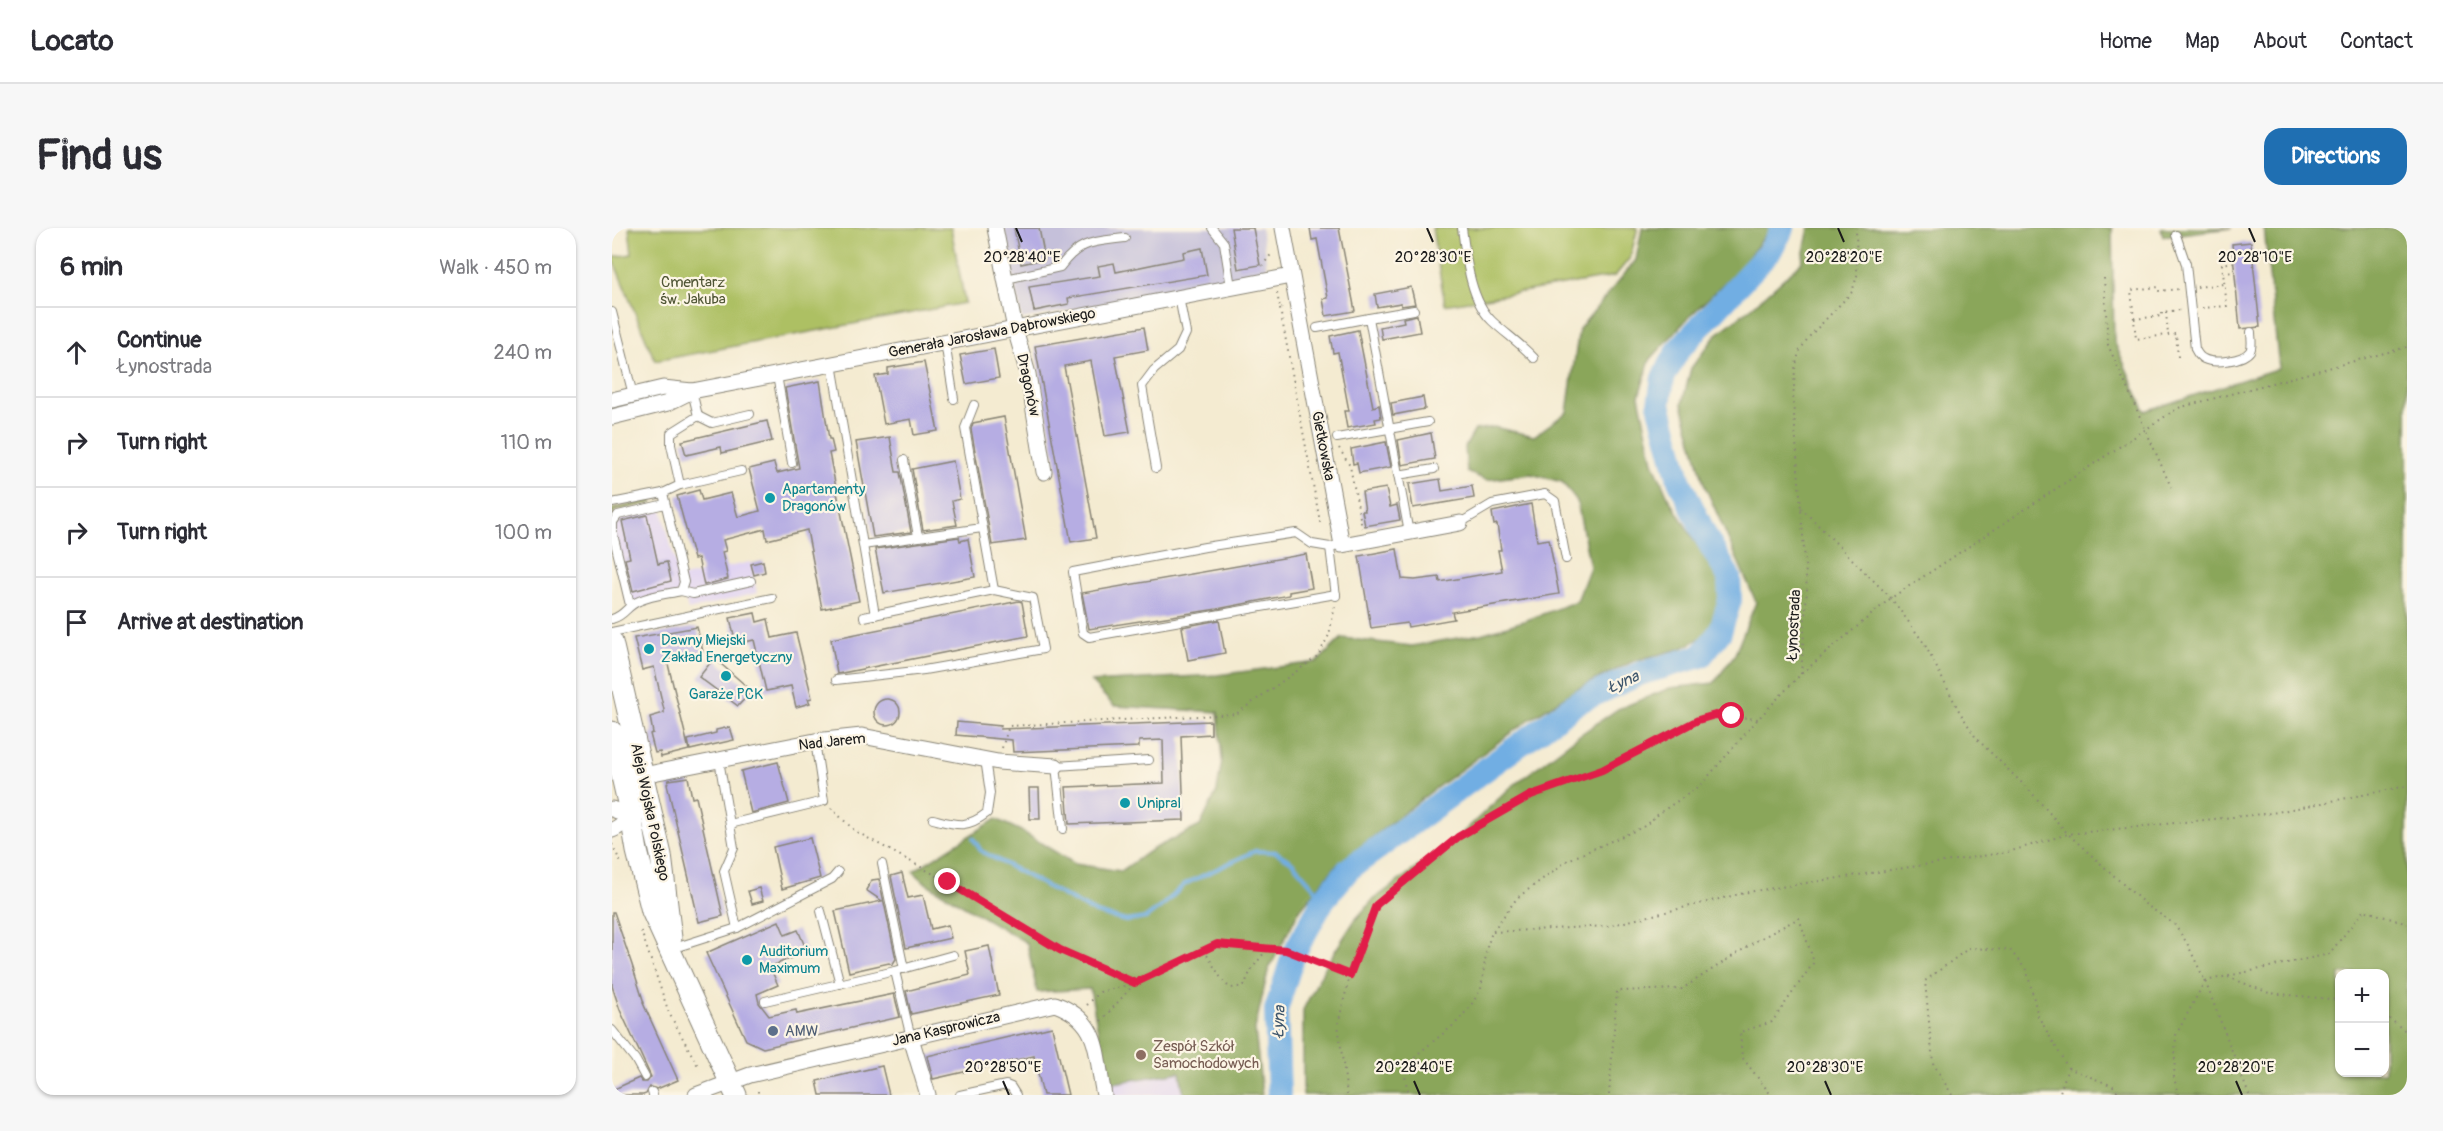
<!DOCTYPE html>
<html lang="en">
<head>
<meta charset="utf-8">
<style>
	:root { --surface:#fff; --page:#f7f7f7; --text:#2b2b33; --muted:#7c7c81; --line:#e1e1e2; --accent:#1f6fb2 }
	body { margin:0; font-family:Pangolin,sans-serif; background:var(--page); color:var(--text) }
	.controls { position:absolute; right:18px; bottom:18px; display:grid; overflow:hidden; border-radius:12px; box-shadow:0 2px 4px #0004 }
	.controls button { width:54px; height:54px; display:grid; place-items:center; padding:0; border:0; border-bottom:2px solid var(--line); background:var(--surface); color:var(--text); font:30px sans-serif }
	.stop { position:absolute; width:18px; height:18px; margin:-14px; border:4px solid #e11d48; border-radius:50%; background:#fff }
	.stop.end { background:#e11d48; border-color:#fff; box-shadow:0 2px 6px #0008 }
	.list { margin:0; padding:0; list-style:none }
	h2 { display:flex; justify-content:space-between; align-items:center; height:78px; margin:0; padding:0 24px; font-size:26px }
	h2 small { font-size:20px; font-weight:400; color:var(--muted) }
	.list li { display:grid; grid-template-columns:39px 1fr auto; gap:18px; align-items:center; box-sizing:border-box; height:90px; padding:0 24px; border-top:2px solid var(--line) }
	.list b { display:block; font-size:22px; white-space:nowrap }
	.list p { margin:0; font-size:20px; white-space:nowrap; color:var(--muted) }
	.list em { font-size:20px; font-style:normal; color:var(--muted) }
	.icon { flex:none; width:33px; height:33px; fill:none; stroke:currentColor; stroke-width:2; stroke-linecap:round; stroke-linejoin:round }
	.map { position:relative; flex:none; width:1795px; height:867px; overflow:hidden; border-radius:18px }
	header { display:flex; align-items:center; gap:36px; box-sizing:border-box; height:84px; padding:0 30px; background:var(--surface); border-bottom:2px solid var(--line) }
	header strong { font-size:28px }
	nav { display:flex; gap:33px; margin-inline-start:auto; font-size:21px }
	.intro { display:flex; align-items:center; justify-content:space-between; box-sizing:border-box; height:144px; padding:0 36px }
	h1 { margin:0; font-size:42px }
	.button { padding:15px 27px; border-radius:18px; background:var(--accent); color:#fff; font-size:21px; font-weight:700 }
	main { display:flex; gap:36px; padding:0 36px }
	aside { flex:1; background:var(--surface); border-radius:18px; box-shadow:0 2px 4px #0004 }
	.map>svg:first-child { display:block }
	.built { fill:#e1d4f3 }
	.industrial { fill:#c5c0da }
	.green { fill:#adc064; stroke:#646e40; stroke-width:1.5 }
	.forest { fill:#8aa65a; stroke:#53613b; stroke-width:1.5; fill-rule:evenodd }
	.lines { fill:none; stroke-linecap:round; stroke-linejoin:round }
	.stream { stroke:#71aee3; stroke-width:4 }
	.river { stroke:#71aee3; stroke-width:24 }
	.building { fill:#b6ade3 }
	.service-casing { stroke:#888476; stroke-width:10 }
	.minor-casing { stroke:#888476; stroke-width:17 }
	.secondary-casing { stroke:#888476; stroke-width:23 }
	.path { stroke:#888476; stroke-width:2; stroke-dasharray:1.5 4.5; stroke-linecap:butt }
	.service { stroke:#fff; stroke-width:8 }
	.minor { stroke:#fff; stroke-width:15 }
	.secondary { stroke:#fff; stroke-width:21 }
	.route { stroke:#e11d48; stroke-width:8 }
	.ticks { fill:none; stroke:#1c1c1c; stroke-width:2 }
	.culture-dot { fill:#0f9aa8; stroke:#fcf5e5; stroke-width:2 }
	.service-dot { fill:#5c6f8a; stroke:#fcf5e5; stroke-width:2 }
	.education-dot { fill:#8d6e63; stroke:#fcf5e5; stroke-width:2 }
	.labels { text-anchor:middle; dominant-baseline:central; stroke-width:4.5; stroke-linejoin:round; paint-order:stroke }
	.park-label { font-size:15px; fill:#4f5535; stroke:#fcf5e5 }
	.street-label { font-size:15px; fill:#1c1c1c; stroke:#fcf5e5 }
	.culture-label { font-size:15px; fill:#0d838f; stroke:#fcf5e5; text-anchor:start }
	.service-label { font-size:15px; fill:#4e5e75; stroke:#fcf5e5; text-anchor:start }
	.education-label { font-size:15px; fill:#785e54; stroke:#fcf5e5; text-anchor:start }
	.water-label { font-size:16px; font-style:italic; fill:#3e566c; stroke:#fcf5e5 }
	.ticks-label { font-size:15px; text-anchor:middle; fill:#1c1c1c; stroke:#fcf5e5; stroke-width:4.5; stroke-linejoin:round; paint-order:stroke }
</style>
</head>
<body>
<header>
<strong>Locato</strong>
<nav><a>Home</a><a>Map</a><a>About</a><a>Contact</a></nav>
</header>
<div class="intro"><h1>Find us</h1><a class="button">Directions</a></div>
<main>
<aside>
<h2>6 min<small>Walk · 450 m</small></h2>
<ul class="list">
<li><svg class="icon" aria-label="ahead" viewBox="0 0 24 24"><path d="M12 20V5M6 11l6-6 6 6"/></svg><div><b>Continue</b><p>Łynostrada</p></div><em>240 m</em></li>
<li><svg class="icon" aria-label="right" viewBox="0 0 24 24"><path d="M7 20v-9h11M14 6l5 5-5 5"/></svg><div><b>Turn right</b></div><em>110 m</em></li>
<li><svg class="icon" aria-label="right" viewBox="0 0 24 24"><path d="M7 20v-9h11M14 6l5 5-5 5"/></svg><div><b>Turn right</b></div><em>100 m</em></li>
<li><svg class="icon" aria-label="arrive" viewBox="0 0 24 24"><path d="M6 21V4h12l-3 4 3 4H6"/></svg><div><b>Arrive at destination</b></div></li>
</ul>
</aside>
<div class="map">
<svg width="1795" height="867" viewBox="0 0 1795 867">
	<rect width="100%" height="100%" fill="#fcf5e5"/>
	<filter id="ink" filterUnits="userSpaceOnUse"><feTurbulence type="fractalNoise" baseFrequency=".0167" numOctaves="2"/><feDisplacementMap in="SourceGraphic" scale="12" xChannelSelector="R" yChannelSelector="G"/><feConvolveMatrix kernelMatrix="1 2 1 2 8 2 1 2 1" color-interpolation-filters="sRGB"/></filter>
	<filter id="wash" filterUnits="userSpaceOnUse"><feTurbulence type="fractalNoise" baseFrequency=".008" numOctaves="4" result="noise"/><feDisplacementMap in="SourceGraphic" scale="24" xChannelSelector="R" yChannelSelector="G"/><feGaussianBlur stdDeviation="1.35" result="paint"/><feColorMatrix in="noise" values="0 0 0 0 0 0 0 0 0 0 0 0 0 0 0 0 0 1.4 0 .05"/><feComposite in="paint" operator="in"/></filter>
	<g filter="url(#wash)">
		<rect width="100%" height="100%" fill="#f4ebd1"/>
		<!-- built -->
		<g class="built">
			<polygon points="50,281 67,350 138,334 145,365 76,382 72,367 31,377 18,388 0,312 0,293"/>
			<polygon points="566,785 568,844 572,867 498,867 486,805"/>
		</g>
		<!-- industrial -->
		<polygon class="industrial" points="392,0 649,0 656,47 410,91"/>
		<!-- green -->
		<g class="green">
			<polygon points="17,0 339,0 353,75 43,133 0,29 20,26"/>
			<polygon points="820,0 1025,0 1025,3 1018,30 1003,48 833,77"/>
			<polygon points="40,272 40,275 3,283 0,288 0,281"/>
		</g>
		<!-- forest -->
		<g class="forest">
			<polygon points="1030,0 1159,0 1130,38 1077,89 1038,132 1027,168 1041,234 1057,271 1107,352 1109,385 1093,408 1068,421 1022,433 965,461 918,491 820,563 724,638 687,683 656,743 643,801 650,867 572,867 568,844 496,856 478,761 425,764 415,715 315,656 301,643 384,591 411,604 463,636 509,643 539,622 588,598 605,563 610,532 606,484 502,478 479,454 605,447 705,434 730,410 800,418 869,406 915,392 965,373 978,339 965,273 950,254 919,246 874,252 855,244 853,219 863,202 882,199 922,208 955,184 967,101 1024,32"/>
			<path d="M1197 0H1500L1502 113 1533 183 1667 140 1652 0H1795V867H691V782L714 737 743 692 761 672 846 609 898 560 966 508 1006 481 1058 460 1102 455 1123 426 1144 374 1092 256 1070 176 1079 140 1105 106 1140 79 1190 34ZM1728 746H1772V844H1728Z"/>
			<polygon points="1549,0 1620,0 1551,8"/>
		</g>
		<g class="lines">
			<!-- stream -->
			<polyline class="stream" points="361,610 369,623 484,685 514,693 534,690 552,676 573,656 643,623 664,624 680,634 712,671"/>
			<!-- river -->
			<polyline class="river" points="667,867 664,782 682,725 712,671 737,641 966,474 1027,446 1089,428 1108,404 1118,372 1117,349 1095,311 1067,252 1047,176 1051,150 1067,121 1158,23 1171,0"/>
		</g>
		<g id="blocks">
			<!-- building -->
			<g class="building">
				<polygon points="402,0 427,0 433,31 409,36"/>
				<polygon points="619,0 641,0 648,37 626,41"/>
				<polygon points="698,0 727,0 743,83 714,88 711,71 716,70 705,11 700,12"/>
				<polygon points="1639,14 1648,99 1628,101 1620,16"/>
				<polygon points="590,20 595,47 456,70 457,76 422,83 417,59 488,48 486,38 502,35 504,44 572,30 571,24"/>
				<polygon points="799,59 803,76 789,78 789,75 765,79 763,66"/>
				<polygon points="805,87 808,104 770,111 768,99 792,94 791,90"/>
				<polygon points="532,99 536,122 503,128 518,204 493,208 479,133 452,138 484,310 459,314 423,118"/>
				<polygon points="746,102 761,179 767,177 769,190 763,191 764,195 735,200 732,183 737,183 726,124 721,125 718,108"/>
				<polygon points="382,121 387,150 354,156 348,127"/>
				<polygon points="312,134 326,203 302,207 299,191 272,196 263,148 276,146 276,140"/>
				<polygon points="208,153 217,211 219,211 222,224 217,225 247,373 210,381 195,302 155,312 153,301 111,312 114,323 110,324 116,351 92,357 86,330 82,331 65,268 87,262 90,272 119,265 126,289 148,283 137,241 162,235 165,245 187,240 173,160"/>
				<polygon points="811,169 813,181 781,187 779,175"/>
				<polygon points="392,189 414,312 380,317 359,201 361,195"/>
				<polygon points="155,193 160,213 110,225 109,219 74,227 70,213"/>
				<polygon points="819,205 823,231 790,237 786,212"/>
				<polygon points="278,209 284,244 288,244 299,304 261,309 244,214"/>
				<polygon points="774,214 779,239 747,245 745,235 741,236 739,221"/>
				<polygon points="341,233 348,271 340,273 345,297 311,302 300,241"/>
				<polygon points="828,251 830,263 860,258 862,270 801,280 797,256"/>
				<polygon points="774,260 778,279 785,277 788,292 753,298 750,283 753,283 750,264"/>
				<polygon points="919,276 925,313 937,311 947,366 840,384 842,391 796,399 795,395 759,400 747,328 785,321 790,351 803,352 827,349 828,354 890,343 886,322 889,322 885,296 882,297 880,284"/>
				<polygon points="35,287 46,336 55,334 59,353 21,363 13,331 18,330 10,293"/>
				<polygon points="347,309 348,313 356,311 363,349 272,365 263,321"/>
				<polygon points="694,326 700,360 677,364 677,367 605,381 477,401 470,365"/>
				<polygon points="151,333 153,344 142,347 139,336"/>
				<polygon points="407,373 410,374 416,408 225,446 219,411"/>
				<polygon points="143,385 145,394 156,391 160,410 184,405 200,470 196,471 198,475 184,479 179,458 154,463 142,412 124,416 118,390"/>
				<polygon points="607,392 613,425 576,432 570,399"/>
				<polygon points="85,399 91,424 55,432 77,522 49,529 48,524 43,525 38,506 41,505 38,489 52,485 52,482 42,439 30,442 22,410"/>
				<polygon points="102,430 140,463 126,478 87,449"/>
				<circle cx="275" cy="484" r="13"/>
				<polygon points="599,493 599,506 569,508 572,592 457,596 454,559 552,555 551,512 527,513 527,519 401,524 400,512 344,507 345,494 389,498 388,501"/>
				<polygon points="118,499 122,512 78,522 76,512 104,505 104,502"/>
				<polygon points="166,534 177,575 139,585 129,543"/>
				<polygon points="76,549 80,570 84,569 111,688 87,694 55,556 57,552"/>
				<polygon points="417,560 427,560 428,591 418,591"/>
				<polygon points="198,610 208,650 170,661 161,619"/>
				<polygon points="290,645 296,670 311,667 319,701 336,697 339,710 294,720 279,648"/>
				<polygon points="267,651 284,731 280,737 277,735 237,744 223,683 270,673 254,662 260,652"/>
				<polygon points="147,660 151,673 140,676 136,663"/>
				<polygon points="0,684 2,684 20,737 32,775 31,775 66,852 45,861 38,859 34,866 31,867 0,867 0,862 27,850 30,854 35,854 39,849 8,782 0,758"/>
				<polygon points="167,693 173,707 186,702 195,723 158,739 166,757 145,766 147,775 157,788 184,782 185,786 282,766 288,789 151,820 134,812 94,725"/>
				<polygon points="377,718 387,767 299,786 294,763 358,747 353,723"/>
				<polygon points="440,799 456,867 431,867 422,828 321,851 315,828"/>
				<polygon points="270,838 277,867 208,867 205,853"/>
			</g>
		</g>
	</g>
	<g filter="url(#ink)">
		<use href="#blocks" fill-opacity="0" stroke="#888476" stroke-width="1.5"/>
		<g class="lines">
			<defs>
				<g id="service">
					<polyline points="600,0 612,15 619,59"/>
					<path d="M850 0C854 29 858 72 880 93 894 106 909 116 922 130"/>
					<path d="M1564 7 1574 36 1583 121C1585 125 1587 129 1592 131 1602 136 1631 133 1638 123 1641 118 1639 110 1639 104"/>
					<path d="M394 51 448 39C468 12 482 14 513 10"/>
					<polyline points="0,84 21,167"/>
					<polyline points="757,90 802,82"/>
					<polyline points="705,100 757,90 797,305"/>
					<polyline points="333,114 342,171"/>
					<polyline points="220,136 263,387"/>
					<polyline points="165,147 180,235"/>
					<polyline points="80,163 86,188 59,205 59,217 68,257 129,243"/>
					<polyline points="362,177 353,200 382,362"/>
					<polyline points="86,188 100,195 138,186"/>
					<polyline points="725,210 816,194"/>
					<polyline points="292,232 306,308"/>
					<polyline points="544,240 530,158 542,142 566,122 574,105 567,69"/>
					<polyline points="786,247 822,241"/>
					<polyline points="0,275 51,265"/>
					<polyline points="848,295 880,276 933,266 943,273 954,331"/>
					<polyline points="0,302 18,377"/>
					<polyline points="1,302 1,294 6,287 53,276"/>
					<polyline points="251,317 370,300"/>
					<polyline points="722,318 718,319 724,368"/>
					<polyline points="718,319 700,316 684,305 593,319 461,344 471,405 477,409 724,366"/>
					<polyline points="69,363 81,366 139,353"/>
					<path d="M0 391C14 387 14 378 27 373 40 367 55 366 69 363L72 354 51 265 68 257"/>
					<polyline points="0,404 160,370"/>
					<polyline points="224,452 312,442 431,421 421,370 382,362 252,389"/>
					<polyline points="107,532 122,620 112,643 125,700"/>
					<path d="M321 591C345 597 354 601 375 585L378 565 373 531"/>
					<polyline points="118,596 212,573 203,513"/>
					<polyline points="451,601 444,538 537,532"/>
					<polyline points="270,636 292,741"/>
					<polyline points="209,683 228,756"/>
					<polyline points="59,721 125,700 220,651 226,644"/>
					<polyline points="283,743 299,810"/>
					<polyline points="153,773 283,743 341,727"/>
					<polyline points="0,802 23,831 33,849"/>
					<polyline points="40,864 41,867"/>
					<polyline points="348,867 394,857 399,859 404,867"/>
				</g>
				<g id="minor">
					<polyline points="383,0 403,101 416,146 432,244"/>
					<polyline points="671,0 730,317 848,295"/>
					<polyline points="0,172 51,160 80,163"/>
					<polyline points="0,189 56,175 80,163 679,48"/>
					<polyline points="31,547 203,513 250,508 386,534 444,538"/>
					<polyline points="0,581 19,588"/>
					<path d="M0 602C10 599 15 589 25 587"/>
					<polyline points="299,810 316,867"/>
					<path d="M84 867 138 847 443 776C489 793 483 825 492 867"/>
				</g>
				<g id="secondary">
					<polyline points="0,414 49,627 59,710"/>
					<polyline points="0,504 19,588 25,623 40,683 124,867"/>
				</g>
			</defs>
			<!-- service casing -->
			<use href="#service" class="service-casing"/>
			<!-- minor casing -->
			<use href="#minor" class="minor-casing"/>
			<!-- secondary casing -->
			<use href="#secondary" class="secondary-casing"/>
			<!-- path -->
			<g class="path">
				<polyline points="650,38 661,24"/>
				<polyline points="1611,45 1623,44"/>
				<polyline points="1492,50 1496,117 1559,259"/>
				<polyline points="1585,59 1612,56"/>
				<polyline points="665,65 668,81 670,80"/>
				<polyline points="1590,80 1615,78 1610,36 1622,34"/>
				<polyline points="668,81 709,299"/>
				<polyline points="1554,84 1556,107"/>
				<polyline points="1522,91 1550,88 1550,84 1569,82"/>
				<polyline points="1566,129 1564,106 1524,111 1519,62 1547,59 1547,63 1568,61"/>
				<polyline points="727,220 738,238 750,300"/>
				<polyline points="1189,280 1279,370 1312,415 1346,481 1364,510 1419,564 1456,606 1533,676 1562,696 1575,715 1593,753 1637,867"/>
				<polyline points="1189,446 1195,362 1181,173 1183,141 1187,124 1196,110 1240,64 1245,48 1244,0"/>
				<polyline points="390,520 397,498 624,486 706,428 717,407 723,378"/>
				<polyline points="219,580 243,603 336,654 448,722 523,755 605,716 674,722 738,747"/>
				<polyline points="0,616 9,635"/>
				<polyline points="29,703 57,785 86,838"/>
				<polyline points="881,704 996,698 1136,664 1396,624 1456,606 1660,585 1795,558"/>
				<polyline points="592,722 612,755 619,760 632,758 639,742 655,721"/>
				<polyline points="1616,749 1657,765 1728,772"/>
				<polyline points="1593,753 1717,726 1752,682 1795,696"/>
				<polyline points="475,777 488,764 523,755"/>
				<polyline points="1772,787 1795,804"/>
				<polyline points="489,793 523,755"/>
				<polyline points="1456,840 1501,858 1508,867"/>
				<polyline points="146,863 146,867"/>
				<polyline points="735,867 726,796 738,747 764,677 846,609 919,567 990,542 1086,492 1103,487 1146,491"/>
				<polyline points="800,867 795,860 793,848 798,836 808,824 843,796 858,779 869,761 875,719 880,704 905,670 956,632 1031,599 1049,584 1088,558 1146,491 1189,446 1279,370 1566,180 1795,119"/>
				<polyline points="997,867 1005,763 1070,761 1144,713 1187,690 1202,734 1160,794 1128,804 1130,829 1159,867"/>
				<polyline points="1340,867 1321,835 1313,753 1357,720 1398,722 1415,743 1426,788 1456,840 1447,867"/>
				<polyline points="1566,867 1562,849 1564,807 1593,753"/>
			</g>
			<!-- service -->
			<use href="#service" class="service"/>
			<!-- minor -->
			<use href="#minor" class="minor"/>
			<!-- secondary -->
			<use href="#secondary" class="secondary"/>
		</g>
	</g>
	<g class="lines" filter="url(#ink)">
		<!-- route -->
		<polyline class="route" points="336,654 448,722 523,755 605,716 674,722 738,747 764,677 846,609 919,567 990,542 1086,492 1103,487 1120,488"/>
	</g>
	<!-- ticks -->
	<path class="ticks" d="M404 0 410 14M815 0 821 14M1226 0 1232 14M1637 0 1643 14M391 853 397 867M802 853 808 867M1213 853 1219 867M1624 853 1630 867"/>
	<!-- markers -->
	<g class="culture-dot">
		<circle cx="158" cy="270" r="6"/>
		<circle cx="37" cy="421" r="6"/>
		<circle cx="114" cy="448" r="6"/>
		<circle cx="513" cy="575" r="6"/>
		<circle cx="135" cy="732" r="6"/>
	</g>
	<circle class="service-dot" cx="161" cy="803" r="6"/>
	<circle class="education-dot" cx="529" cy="827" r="6"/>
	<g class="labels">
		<!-- park labels -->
		<g class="park-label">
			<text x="81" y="54">Cmentarz<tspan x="81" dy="17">św. Jakuba</tspan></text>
		</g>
		<!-- street labels -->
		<g class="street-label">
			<text transform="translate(380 105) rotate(-11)">Generała Jarosława Dąbrowskiego</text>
			<text transform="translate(416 157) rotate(78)">Dragonów</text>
			<text transform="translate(711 218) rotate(79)">Gietkowska</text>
			<text transform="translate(1182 397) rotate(-87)">Łynostrada</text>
			<text transform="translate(220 514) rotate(-6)">Nad Jarem</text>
			<text transform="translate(38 584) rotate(78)">Aleja Wojska Polskiego</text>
			<text transform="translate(334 801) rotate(-13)">Jana Kasprowicza</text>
		</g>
		<!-- culture labels -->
		<g class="culture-label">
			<text x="170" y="261">Apartamenty<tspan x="170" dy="17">Dragonów</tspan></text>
			<text x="49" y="412">Dawny Miejski<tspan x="49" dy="17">Zakład Energetyczny</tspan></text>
			<text x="114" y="466" text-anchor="middle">Garaże PCK</text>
			<text x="525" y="575">Unipral</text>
			<text x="147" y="723">Auditorium<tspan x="147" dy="17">Maximum</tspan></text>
		</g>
		<!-- service labels -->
		<g class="service-label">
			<text x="173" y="803">AMW</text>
		</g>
		<!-- education labels -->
		<g class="education-label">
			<text x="541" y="818">Zespół Szkół<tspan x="541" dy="17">Samochodowych</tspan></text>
		</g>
		<!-- water labels -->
		<g class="water-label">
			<text transform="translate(1011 454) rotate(-24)">Łyna</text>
			<text transform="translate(667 794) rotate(-87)">Łyna</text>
		</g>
	</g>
	<g class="ticks-label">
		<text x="410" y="34">20°28'40"E</text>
		<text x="821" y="34">20°28'30"E</text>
		<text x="1232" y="34">20°28'20"E</text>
		<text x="1643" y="34">20°28'10"E</text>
		<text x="391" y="844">20°28'50"E</text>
		<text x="802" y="844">20°28'40"E</text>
		<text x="1213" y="844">20°28'30"E</text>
		<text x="1624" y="844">20°28'20"E</text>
	</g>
</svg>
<div class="controls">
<button>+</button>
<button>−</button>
</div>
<div class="stop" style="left:1120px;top:488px"></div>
<div class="stop end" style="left:336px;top:654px"></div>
</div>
</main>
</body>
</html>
